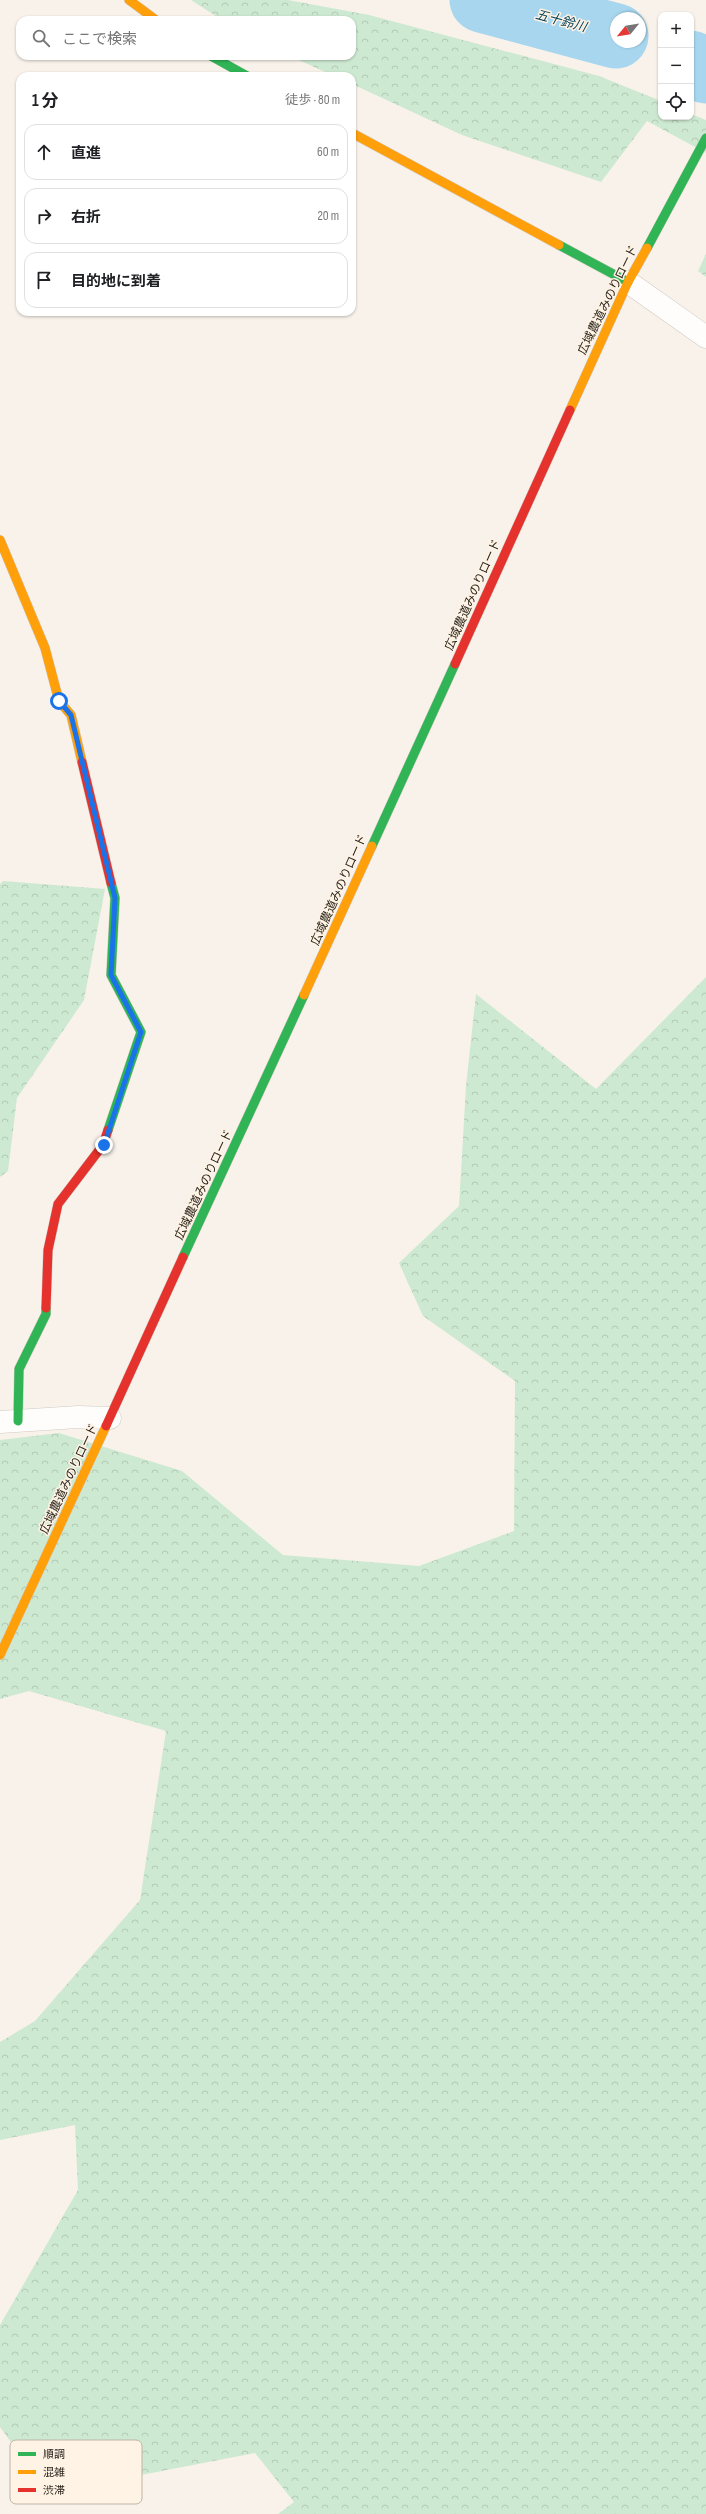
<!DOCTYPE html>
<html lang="ja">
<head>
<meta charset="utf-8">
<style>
	:root { --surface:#fff; --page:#f2f2f2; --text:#202124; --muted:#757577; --line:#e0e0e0 }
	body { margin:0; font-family:"Sofia Sans Condensed","Noto Sans JP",sans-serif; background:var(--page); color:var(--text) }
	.controls { position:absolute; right:12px; top:12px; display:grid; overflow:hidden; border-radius:8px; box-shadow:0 1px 3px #0004 }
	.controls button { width:36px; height:36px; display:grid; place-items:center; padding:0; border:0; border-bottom:1px solid var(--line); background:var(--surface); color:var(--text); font:20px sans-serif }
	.compass { position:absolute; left:610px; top:12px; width:36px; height:36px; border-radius:50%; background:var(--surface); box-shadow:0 1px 3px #0004; rotate:240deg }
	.stop { position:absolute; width:12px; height:12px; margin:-9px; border:3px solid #1a73e8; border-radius:50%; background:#fff }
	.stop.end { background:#1a73e8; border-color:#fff; box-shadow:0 1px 4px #0008 }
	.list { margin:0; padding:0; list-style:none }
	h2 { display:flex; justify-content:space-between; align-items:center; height:52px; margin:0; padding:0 16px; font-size:17px }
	h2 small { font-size:13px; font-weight:400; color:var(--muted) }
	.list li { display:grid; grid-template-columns:26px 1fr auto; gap:12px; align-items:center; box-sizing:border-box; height:56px; margin:0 8px 8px; padding:0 8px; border:1px solid var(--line); border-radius:12px }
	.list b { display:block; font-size:15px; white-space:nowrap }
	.list em { font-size:13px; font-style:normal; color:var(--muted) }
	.icon { flex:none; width:22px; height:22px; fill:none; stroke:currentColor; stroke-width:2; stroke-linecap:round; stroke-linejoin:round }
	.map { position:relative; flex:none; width:706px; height:2514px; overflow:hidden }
	.search { position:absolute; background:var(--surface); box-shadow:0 1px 3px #0004; left:16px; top:16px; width:340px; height:44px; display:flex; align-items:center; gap:10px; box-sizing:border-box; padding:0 14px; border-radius:12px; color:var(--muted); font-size:15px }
	.panel { position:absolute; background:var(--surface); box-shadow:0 1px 3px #0004; left:16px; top:72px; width:340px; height:244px; border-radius:12px }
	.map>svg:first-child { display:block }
	.forest { fill:url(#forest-crowns) }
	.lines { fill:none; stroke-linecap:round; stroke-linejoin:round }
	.river { stroke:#a7d6ee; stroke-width:65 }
	.street-casing { stroke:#d0cac2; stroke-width:23 }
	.fast-casing { stroke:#d0cac2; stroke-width:10 }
	.slow-casing { stroke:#d0cac2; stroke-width:10 }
	.jam-casing { stroke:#d0cac2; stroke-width:10 }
	.street { stroke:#fefdfc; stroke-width:22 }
	.fast { stroke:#30b455; stroke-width:9 }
	.slow { stroke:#ff9f0a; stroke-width:9 }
	.jam { stroke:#e5322d; stroke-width:9 }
	.route { stroke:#1a73e8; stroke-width:5 }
	.labels { text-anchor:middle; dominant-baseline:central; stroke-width:3; stroke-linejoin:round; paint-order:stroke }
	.street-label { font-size:12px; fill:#2c251c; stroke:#fef3e4 }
	.water-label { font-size:13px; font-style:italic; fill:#06435c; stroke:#fef3e4 }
	.key { fill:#fef3e4; stroke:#bfb5a8; stroke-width:1 }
	.key-label { font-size:11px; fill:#2c251c }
</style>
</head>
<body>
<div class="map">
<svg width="706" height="2514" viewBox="0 0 706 2514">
	<defs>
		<pattern id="forest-crowns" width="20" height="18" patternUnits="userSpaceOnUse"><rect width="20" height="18" fill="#cee9d1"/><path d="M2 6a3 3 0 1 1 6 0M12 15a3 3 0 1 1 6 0" fill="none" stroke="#b1c8b3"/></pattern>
	</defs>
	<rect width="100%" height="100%" fill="#f8f2ea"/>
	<!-- forest -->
	<g class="forest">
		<polygon points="191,0 288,0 369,15 599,76 661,101 661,117 691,117 691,114 706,120 706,153 647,121 601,182 462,135 352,84 352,76 334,76 290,56 352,56 352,20 222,20"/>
		<polygon points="706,254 706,277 698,271"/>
		<polygon points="3,881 105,889 84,1000 17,1098 8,1171 0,1177 0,884"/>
		<polygon points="706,977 706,2514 278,2514 294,2502 255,2453 48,2493 0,2427 0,2325 78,2190 75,2125 0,2140 0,2042 35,2021 140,1900 166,1731 29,1691 0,1699 0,1440 59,1433 182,1471 283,1555 419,1566 514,1531 515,1381 423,1316 399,1263 459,1206 466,1086 476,994 596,1089"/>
	</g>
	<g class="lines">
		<!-- river -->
		<g class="river">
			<polyline points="482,0 616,36"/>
			<polyline points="691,63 706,71"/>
		</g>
		<defs>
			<g id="street">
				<polyline points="628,282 706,337"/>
				<polyline points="0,1422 78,1417 110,1418"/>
			</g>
			<g id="fast">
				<polyline points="211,56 247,76"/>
				<polyline points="559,245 628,282"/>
				<polyline points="647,248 706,138"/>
				<polyline points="372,846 455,664"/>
				<polyline points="108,1130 141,1032 111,975 115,898 111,883"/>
				<polyline points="183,1257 304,995"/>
				<polyline points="18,1421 19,1369 46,1314 46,1308"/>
			</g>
			<g id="slow">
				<polyline points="129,0 156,20"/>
				<polyline points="352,133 559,245"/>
				<polyline points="570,410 628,282 647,248"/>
				<polyline points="0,540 45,648 59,701 71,715 82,762"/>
				<polyline points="304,995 372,846"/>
				<polyline points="0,1655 106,1426"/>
			</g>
			<g id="jam">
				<polyline points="455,664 570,410"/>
				<polyline points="82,762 111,883"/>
				<polyline points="46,1308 48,1250 58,1204 103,1145 108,1130"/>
				<polyline points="106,1426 183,1257"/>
			</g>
		</defs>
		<!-- street casing -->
		<use href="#street" class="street-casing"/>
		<!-- fast casing -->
		<use href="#fast" class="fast-casing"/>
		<!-- slow casing -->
		<use href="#slow" class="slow-casing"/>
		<!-- jam casing -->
		<use href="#jam" class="jam-casing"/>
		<!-- street -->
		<use href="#street" class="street"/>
		<!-- fast -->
		<use href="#fast" class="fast"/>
		<!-- slow -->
		<use href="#slow" class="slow"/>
		<!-- jam -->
		<use href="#jam" class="jam"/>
	</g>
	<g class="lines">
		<!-- route -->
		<polyline class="route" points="59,701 71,715 115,898 111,975 141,1032 104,1145"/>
	</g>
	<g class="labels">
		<!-- street labels -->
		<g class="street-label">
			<text transform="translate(608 300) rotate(-64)">広域農道みのりロード</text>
			<text transform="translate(473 595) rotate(-66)">広域農道みのりロード</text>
			<text transform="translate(339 890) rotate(-66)">広域農道みのりロード</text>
			<text transform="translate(204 1185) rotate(-65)">広域農道みのりロード</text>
			<text transform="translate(69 1479) rotate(-65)">広域農道みのりロード</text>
		</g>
		<!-- water labels -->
		<g class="water-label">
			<text transform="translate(561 21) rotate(15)">五十鈴川</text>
		</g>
	</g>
	<!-- legend -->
	<rect x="10" y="2440" width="132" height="64" rx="6" class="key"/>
	<rect x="18" y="2452" width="18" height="4" fill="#30b455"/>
	<rect x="18" y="2470" width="18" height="4" fill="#ff9f0a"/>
	<rect x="18" y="2488" width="18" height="4" fill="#e5322d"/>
	<g class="key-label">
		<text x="43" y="2458">順調</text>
		<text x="43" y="2476">混雑</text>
		<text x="43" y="2494">渋滞</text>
	</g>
</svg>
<div class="controls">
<button>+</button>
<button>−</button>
<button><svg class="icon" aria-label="locate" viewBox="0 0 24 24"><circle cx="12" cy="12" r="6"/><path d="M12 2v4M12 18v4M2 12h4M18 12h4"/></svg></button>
</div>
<svg class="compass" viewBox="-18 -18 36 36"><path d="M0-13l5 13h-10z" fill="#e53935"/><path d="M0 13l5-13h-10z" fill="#757577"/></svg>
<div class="stop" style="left:59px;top:701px"></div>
<div class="stop end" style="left:104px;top:1145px"></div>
<div class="search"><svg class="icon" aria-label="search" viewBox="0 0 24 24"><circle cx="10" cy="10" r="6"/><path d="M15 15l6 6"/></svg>ここで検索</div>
<section class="panel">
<h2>1 分<small>徒歩 · 80 m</small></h2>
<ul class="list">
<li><svg class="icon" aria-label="ahead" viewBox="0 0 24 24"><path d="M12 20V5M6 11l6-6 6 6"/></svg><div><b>直進</b></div><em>60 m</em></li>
<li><svg class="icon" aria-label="right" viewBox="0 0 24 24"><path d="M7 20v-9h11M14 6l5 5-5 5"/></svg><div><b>右折</b></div><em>20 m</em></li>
<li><svg class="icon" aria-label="arrive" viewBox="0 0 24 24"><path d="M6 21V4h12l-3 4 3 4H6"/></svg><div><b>目的地に到着</b></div></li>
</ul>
</section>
</div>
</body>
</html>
